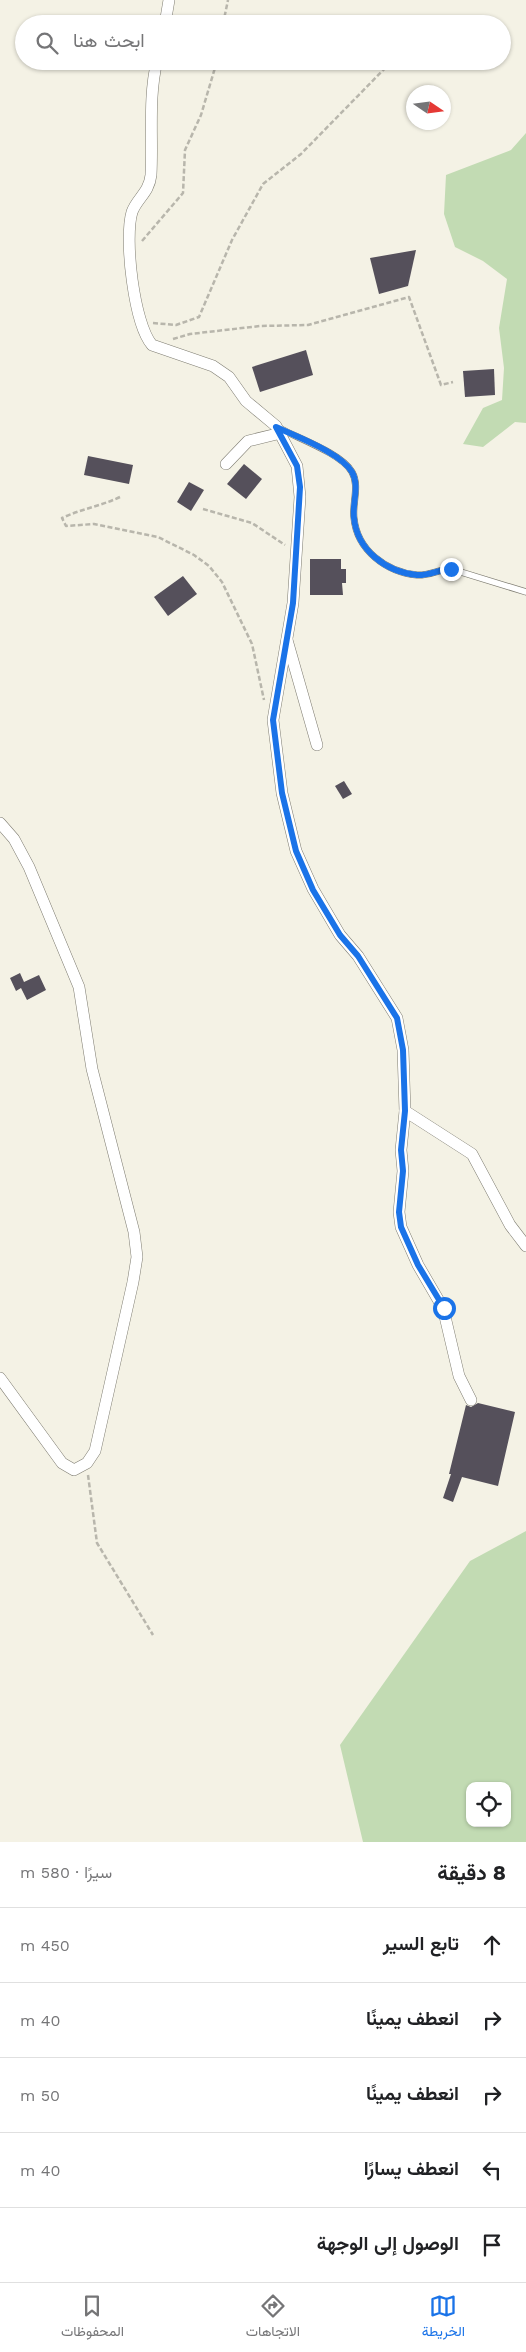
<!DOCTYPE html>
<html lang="ar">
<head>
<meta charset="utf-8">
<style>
	:root { --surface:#fff; --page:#f2f2f2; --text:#202124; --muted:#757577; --line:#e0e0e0; --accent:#1a73e8 }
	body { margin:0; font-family:"Work Sans",Vazirmatn,sans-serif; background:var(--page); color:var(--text); direction:rtl }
	.controls { position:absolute; right:15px; bottom:15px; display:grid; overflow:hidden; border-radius:10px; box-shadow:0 1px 4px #0004 }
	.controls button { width:45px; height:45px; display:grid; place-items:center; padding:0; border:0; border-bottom:1px solid var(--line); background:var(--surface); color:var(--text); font:25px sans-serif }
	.compass { position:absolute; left:406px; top:85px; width:45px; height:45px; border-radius:50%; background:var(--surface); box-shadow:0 1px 4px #0004; rotate:103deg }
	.stop { position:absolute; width:15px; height:15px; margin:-11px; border:4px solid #1a73e8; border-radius:50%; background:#fff }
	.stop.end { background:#1a73e8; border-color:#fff; box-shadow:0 1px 5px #0008 }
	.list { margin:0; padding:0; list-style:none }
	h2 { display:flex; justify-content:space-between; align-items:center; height:65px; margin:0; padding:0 20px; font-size:21px }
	h2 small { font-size:16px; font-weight:400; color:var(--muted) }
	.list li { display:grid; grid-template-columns:32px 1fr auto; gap:15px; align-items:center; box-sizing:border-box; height:75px; padding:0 20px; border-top:1px solid var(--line) }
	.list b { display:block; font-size:19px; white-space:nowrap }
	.list em { font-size:16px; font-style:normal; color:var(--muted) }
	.icon { flex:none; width:28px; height:28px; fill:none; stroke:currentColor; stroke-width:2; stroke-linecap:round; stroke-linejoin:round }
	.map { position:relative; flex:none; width:526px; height:1842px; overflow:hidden; direction:ltr }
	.search { position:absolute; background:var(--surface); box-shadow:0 1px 4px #0004; left:15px; right:15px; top:15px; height:55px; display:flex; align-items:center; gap:12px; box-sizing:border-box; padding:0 18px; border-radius:28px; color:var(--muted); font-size:19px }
	.sheet { height:440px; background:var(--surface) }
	nav { display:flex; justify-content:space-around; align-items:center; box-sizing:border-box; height:70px; border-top:1px solid var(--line); background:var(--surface); font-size:14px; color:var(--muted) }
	nav a { display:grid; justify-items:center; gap:2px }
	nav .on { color:var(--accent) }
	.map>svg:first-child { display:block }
	.green { fill:#c2dbb3; fill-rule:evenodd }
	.building { fill:#55505b }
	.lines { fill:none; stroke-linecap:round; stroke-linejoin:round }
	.lane-casing { stroke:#7e7c71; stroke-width:7 }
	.street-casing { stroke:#7e7c71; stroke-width:12 }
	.path { stroke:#b8b6ac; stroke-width:2.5; stroke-dasharray:5 2.5; stroke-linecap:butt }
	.lane { stroke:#fff; stroke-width:5.5 }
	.street { stroke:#fff; stroke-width:11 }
	.route { stroke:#1a73e8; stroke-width:6 }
</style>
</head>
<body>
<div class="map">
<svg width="526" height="1842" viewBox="0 0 526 1842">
	<rect width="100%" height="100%" fill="#f4f2e5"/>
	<!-- green -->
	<g class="green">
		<polygon points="526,133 526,423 515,422 483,447 463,444 483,408 502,400 504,368 499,328 507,279 483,261 455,247 444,214 446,175 511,150"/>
		<path d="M526 1531V1842H363L340 1745 470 1561ZM470 1786H507V1823H470Z"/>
	</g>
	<!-- building -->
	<g class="building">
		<polygon points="416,250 408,286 379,294 370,258"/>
		<polygon points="306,350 313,375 260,392 252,367"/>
		<polygon points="494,369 495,395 465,397 463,371"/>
		<polygon points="88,456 133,465 129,484 84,475"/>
		<polygon points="244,464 262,479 246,499 227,484"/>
		<polygon points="189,482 204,490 191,511 177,502"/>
		<polygon points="310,559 341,559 341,569 346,569 346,583 342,583 343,595 310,595"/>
		<polygon points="183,576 197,594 168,616 154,597"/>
		<polygon points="344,781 352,794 343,799 335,786"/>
		<polygon points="20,973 24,982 39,975 46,990 27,1000 21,988 16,991 10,978"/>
		<polygon points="478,1403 515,1412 498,1486 462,1477 453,1502 443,1498 451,1474 449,1474 466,1405 471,1407"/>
	</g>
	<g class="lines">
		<defs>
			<path id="lane" d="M281 429C300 439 342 454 352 472 360 486 352 503 354 518 357 550 386 572 417 575 428 576 440 569 451 569L526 592"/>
			<g id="street">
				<polyline points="165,24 169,0"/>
				<path d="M157 61C148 98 153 138 151 175 149 193 137 198 132 212 124 239 134 324 152 345L213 366 229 377 246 401 276 426 297 466 300 497 293 603 273 720 282 793 296 851 313 889 340 935 358 956 397 1018 403 1050 405 1111 472 1154 510 1225 526 1246"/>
				<polyline points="226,464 248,441 281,433"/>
				<polyline points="287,640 317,745"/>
				<polyline points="0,823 14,839 29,867 79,987 92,1069 134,1232 137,1257 133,1282 95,1451 87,1463 74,1470 62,1463 0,1378"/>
				<polyline points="405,1111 401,1150 403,1171 399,1212 401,1227 418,1265 443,1308 459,1376 471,1400"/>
			</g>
		</defs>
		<!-- lane casing -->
		<use href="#lane" class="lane-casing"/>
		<!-- street casing -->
		<use href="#street" class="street-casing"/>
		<!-- path -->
		<g class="path">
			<polyline points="223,24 228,0"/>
			<polyline points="142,241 183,193 185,150 201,115 217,61"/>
			<polyline points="153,323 176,325 199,317 232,240 263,184 301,154 392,61"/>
			<polyline points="173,339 190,334 260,326 308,325 409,297 441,385 453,382"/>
			<path d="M120 497C101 506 81 509 62 518L66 526 94 524 158 537 194 555 209 566 222 582 252 644 264 700"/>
			<polyline points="203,509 252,523 285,545"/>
			<polyline points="88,1475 97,1543 153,1635"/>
		</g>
		<!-- lane -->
		<use href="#lane" class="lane"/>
		<!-- street -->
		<use href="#street" class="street"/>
	</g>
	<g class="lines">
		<!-- route -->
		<path class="route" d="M444 1308 418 1265 401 1227 399 1212 403 1171 401 1150 405 1111 403 1050 397 1018 358 956 340 935 313 890 296 851 282 793 273 720 293 603 300 487 297 466 276 427C297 437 341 453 352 472 360 486 352 503 354 518 357 550 386 572 417 575 428 576 440 569 451 569"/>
	</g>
</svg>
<div class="controls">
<button><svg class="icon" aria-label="locate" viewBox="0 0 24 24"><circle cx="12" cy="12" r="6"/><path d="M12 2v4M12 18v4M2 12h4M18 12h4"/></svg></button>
</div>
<svg class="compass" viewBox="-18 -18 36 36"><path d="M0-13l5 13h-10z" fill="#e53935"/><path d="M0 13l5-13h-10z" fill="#757577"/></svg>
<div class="stop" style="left:444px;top:1308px"></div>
<div class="stop end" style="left:451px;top:569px"></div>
<div class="search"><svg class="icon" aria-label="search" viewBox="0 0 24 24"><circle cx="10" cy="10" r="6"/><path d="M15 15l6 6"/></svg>ابحث هنا</div>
</div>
<section class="sheet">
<h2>8 دقيقة<small>سيرًا · 580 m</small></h2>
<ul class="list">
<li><svg class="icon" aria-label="ahead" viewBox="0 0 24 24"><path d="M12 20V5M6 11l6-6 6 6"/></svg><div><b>تابع السير</b></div><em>450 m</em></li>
<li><svg class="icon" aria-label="right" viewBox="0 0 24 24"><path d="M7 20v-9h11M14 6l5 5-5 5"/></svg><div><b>انعطف يمينًا</b></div><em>40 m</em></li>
<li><svg class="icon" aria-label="right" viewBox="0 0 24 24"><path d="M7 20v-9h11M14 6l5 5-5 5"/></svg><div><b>انعطف يمينًا</b></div><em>50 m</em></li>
<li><svg class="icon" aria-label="left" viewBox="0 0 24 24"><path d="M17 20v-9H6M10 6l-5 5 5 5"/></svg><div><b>انعطف يسارًا</b></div><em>40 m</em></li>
<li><svg class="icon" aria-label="arrive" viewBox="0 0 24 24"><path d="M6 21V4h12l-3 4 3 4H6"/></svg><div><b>الوصول إلى الوجهة</b></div></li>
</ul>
</section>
<nav>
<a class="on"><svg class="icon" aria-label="map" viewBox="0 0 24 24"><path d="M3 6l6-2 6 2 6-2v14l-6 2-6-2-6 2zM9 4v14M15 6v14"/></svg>الخريطة</a>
<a><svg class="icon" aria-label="directions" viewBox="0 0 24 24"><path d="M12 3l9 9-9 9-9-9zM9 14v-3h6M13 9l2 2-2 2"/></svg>الاتجاهات</a>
<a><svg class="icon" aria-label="saved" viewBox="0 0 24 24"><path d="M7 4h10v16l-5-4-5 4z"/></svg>المحفوظات</a>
</nav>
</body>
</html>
